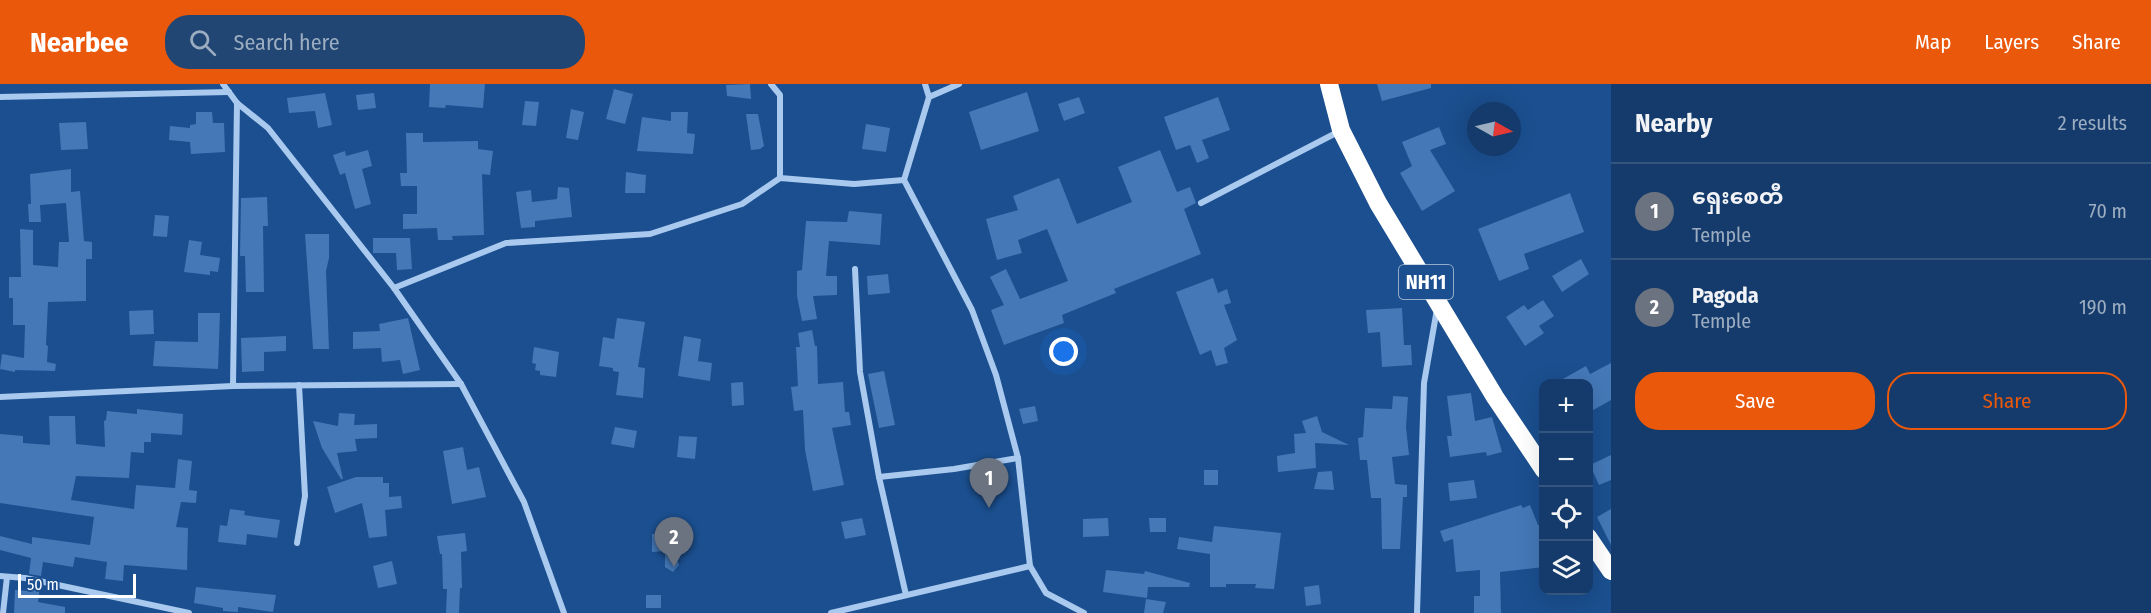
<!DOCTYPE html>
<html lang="en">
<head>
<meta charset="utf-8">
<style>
	:root { --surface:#143b6b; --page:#214673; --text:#f1f3f6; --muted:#9dadc1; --line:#33557e; --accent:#ea580c }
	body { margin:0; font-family:"Fira Sans Condensed","Noto Sans Myanmar",sans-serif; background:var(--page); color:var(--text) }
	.controls { position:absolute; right:18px; bottom:18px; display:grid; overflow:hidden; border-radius:12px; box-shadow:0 6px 24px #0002 }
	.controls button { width:54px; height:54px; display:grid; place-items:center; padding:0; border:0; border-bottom:2px solid var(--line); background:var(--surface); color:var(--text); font:30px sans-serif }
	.compass { position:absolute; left:1467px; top:18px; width:54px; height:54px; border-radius:50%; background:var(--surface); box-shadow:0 6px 24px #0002; rotate:98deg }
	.scale { position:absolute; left:18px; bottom:15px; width:118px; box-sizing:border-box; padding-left:6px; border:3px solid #fff; border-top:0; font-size:16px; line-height:21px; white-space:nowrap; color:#fff; -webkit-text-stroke:4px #1b4f8f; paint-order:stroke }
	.you { position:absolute; left:1064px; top:268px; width:21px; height:21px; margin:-15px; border:4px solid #fff; border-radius:50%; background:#1a73e8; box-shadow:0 0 0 9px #1a73e833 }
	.badge { display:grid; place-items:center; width:39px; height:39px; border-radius:50%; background:var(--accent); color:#fff; font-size:20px; font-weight:700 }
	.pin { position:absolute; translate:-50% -50px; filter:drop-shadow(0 2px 3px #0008) }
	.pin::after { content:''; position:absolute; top:32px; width:21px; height:18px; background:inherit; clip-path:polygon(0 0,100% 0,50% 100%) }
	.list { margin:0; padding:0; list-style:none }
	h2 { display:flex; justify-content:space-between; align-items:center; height:78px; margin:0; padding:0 24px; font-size:26px }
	h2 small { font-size:20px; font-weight:400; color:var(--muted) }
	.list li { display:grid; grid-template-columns:39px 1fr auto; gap:18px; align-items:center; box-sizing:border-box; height:96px; padding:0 24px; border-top:2px solid var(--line) }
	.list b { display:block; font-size:22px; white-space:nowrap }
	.list p { margin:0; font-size:20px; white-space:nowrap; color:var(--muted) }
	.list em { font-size:20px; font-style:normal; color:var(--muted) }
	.actions { display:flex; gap:12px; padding:18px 24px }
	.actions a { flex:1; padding:14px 0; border:2px solid var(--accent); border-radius:24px; text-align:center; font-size:21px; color:var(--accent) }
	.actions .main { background:var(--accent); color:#fff }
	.icon { flex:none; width:33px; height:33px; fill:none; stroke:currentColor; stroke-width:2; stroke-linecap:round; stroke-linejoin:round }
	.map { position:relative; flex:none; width:1611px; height:529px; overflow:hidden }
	header { display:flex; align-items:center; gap:36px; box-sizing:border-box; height:84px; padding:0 30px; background:var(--accent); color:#fff }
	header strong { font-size:28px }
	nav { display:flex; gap:33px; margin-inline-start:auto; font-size:21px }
	.search { width:420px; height:54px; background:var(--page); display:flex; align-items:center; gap:15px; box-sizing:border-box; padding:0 21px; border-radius:24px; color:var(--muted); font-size:22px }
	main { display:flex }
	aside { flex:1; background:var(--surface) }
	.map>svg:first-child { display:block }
	.building { fill:#4478b7 }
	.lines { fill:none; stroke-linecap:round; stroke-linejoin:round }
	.street { stroke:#a9c9ee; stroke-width:6 }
	.highway { stroke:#fff; stroke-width:18 }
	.labels { text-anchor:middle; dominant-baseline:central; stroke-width:4.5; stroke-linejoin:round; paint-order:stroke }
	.shield { fill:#1b4f8f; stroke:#bbcadd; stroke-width:1.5 }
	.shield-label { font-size:20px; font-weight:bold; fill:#fff }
</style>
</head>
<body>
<header>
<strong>Nearbee</strong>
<div class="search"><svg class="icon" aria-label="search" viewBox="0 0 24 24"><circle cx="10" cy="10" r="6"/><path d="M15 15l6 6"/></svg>Search here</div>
<nav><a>Map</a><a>Layers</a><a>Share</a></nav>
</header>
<main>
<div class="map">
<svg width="1611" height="529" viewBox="0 0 1611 529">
	<rect width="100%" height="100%" fill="#1b4f8f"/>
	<!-- building -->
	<g class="building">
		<polygon points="430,0 485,0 483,24 446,21 445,24 429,23"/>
		<polygon points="750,0 751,15 727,12 726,1"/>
		<polygon points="1377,0 1431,0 1431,4 1382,17"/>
		<polygon points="614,5 633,10 625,40 606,35"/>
		<polygon points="1027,8 1039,47 981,66 969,28"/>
		<polygon points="325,9 332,41 318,44 315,27 289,29 287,14"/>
		<polygon points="374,9 376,24 358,26 356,11"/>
		<polygon points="1079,13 1085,29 1064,37 1058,20"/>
		<polygon points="1218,13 1230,46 1202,56 1209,74 1197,79 1190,61 1176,66 1164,33"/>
		<polygon points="525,17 539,18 536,42 522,41"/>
		<polygon points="571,25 584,28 578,56 566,54"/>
		<polygon points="196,28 212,28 213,39 224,39 225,68 191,70 190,58 169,56 170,42 190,44 190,41 196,40"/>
		<polygon points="671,28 688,28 687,49 695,50 693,70 637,67 642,33 671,37"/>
		<polygon points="746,30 758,30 764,62 760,65 751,66"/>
		<polygon points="86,38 88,65 61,66 59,39"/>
		<polygon points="866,40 890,44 886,68 862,65"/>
		<polygon points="1439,43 1446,60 1430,66 1455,107 1422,127 1400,89 1412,82 1402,58"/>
		<polygon points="406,49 423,49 423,58 478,57 478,65 493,67 490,91 482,90 484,151 452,152 453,156 438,156 437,144 403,145 403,130 417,130 417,102 401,102 400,89 407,89"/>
		<polygon points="368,66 372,82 362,85 371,120 355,125 345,89 340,91 333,71 345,67 346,72"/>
		<polygon points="1160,66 1177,108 1190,103 1196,119 1184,125 1201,170 1114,205 1116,209 1062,231 1064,239 1004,261 991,226 1004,221 990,193 1006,185 1020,215 1068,197 1047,145 1018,156 1022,169 997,176 986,135 1018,126 1013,112 1059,94 1077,140 1132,118 1118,83"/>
		<polygon points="71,85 71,108 80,107 84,157 92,158 92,175 86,175 86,217 48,218 46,261 48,262 47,278 56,280 55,287 15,286 15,288 0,285 2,270 24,274 25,241 13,241 13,214 9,214 9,193 21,193 20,145 33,146 33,181 58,183 59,158 69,158 66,119 40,121 41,138 29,138 28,120 31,120 30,90"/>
		<polygon points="626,88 646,91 645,109 625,109"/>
		<polygon points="558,103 569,104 572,133 535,137 535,143 521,144 516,108 531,106 532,118 557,115"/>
		<polygon points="1570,109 1584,148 1524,170 1529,185 1499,197 1478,145"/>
		<polygon points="267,113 268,142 263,142 264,208 246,208 245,172 240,172 241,114"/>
		<polygon points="849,127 882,130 880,161 829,157 826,192 837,192 837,211 813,212 817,235 802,237 797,212 797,187 802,186 806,137 847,138"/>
		<polygon points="155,131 169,132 167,153 153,152"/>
		<polygon points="305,150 329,150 329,174 326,187 329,265 313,265"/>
		<polygon points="373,154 410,154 412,185 397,186 396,169 373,169"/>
		<polygon points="189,156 202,158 200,171 220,174 218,188 210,187 210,191 184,188"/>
		<polygon points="1581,175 1589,190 1562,208 1552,192"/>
		<polygon points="888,190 890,209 868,211 867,192"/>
		<polygon points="1213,194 1218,209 1227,205 1231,219 1224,221 1237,256 1224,264 1228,279 1216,282 1211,266 1200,271 1176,208"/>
		<polygon points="1543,216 1554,232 1539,242 1544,249 1525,262 1506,233 1524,221 1528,226"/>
		<polygon points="1402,224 1404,261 1411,261 1412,281 1382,283 1380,248 1368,249 1366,226"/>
		<polygon points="153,226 154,250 130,251 129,227"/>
		<polygon points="198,229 220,229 218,285 153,282 155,257 198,258"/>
		<polygon points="408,234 420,286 403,290 400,276 382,278 381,264 353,265 353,248 380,247 379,240"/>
		<polygon points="617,234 645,238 638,283 645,284 643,314 616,311 619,288 613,287 613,284 599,282 603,253 614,255"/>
		<polygon points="812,246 815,262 817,262 818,300 843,298 845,328 849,328 851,341 832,344 844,401 813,407 805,366 803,326 794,327 791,303 798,302 796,263 800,263 798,249"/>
		<polygon points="286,252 286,267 264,268 264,287 242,288 241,254"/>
		<polygon points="684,252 701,255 698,277 712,279 710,297 678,292"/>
		<polygon points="534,263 559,268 556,293 540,291 540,287 535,286 536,280 532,279"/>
		<polygon points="1611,279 1611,316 1588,329 1588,300 1554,300 1586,282 1590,290"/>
		<polygon points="884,287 895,341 879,344 868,290"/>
		<polygon points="743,298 744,321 732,322 731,299"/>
		<polygon points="1471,309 1475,337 1492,333 1502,368 1487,372 1486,368 1450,373 1447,352 1452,352 1447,312"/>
		<polygon points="1393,312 1408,313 1406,343 1409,371 1392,373 1395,400 1407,401 1407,413 1403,413 1400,465 1382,465 1381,414 1371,414 1367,376 1360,376 1358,354 1363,353 1365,324 1392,325"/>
		<polygon points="1035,322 1038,337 1023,340 1019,325"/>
		<polygon points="137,325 183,330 182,351 151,349 151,358 144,358 144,369 131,368 129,394 76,392 71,416 134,425 136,401 175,404 178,375 192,377 189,406 197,407 196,419 181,418 176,443 188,444 187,486 124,481 123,497 105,495 107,478 75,473 73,483 43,478 41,492 29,490 31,474 0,466 0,452 32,460 32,453 90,461 94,433 0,419 0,350 23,352 23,359 50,361 49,332 75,332 76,360 105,363 104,337 106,336 107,327 137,330"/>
		<polygon points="339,329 355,330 354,341 377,340 377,354 355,355 357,367 337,369 343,395 341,395 322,364 313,337 338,342"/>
		<polygon points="1317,332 1322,348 1349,361 1315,359 1316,384 1278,388 1277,372 1295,369 1294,350 1306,349 1302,337"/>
		<polygon points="615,343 637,347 634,364 611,360"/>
		<polygon points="679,352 697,353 695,375 677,373"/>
		<polygon points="463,363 467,386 479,383 486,413 452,420 443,367"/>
		<polygon points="1611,371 1611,396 1599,401 1590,381"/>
		<rect x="1204" y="386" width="14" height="15"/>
		<polygon points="1332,387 1334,406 1314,405 1318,388"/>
		<polygon points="356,393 383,393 383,399 389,399 389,413 401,412 402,424 385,426 387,452 369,454 362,419 335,429 327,403"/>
		<polygon points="1474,396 1477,414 1450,417 1448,399"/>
		<polygon points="1521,421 1523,424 1530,421 1538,441 1544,440 1544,483 1500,488 1501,529 1474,529 1474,512 1480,512 1480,486 1456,488 1453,455 1444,458 1440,447"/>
		<polygon points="230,425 245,427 244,431 280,436 277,454 247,450 246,461 218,458 220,441 227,442"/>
		<polygon points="1611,425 1611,461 1597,433"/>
		<polygon points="862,434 866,451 845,455 841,438"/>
		<polygon points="1108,434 1109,452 1083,453 1083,435"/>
		<polygon points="1149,434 1166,434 1166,448 1150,448"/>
		<polygon points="1214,442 1281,449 1274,505 1255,504 1256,500 1226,500 1226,503 1210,503 1210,470 1177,465 1179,453 1212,458"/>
		<polygon points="666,446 669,450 675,450 674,467 679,481 673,488 665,483 665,467 652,468 652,450 666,450"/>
		<polygon points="465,449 467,467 461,468 462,504 460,504 459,529 446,529 447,505 443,505 442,470 440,470 437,452"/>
		<polygon points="392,477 397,500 378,504 373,482"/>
		<polygon points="1106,486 1144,490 1145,487 1190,499 1189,503 1148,503 1147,514 1103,508"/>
		<polygon points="28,500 40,503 38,518 65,523 65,529 14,529 15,506 28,507"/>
		<polygon points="1319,501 1321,520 1306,522 1304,503"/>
		<polygon points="196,503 276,511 273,528 238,523 238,528 223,527 223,524 194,519"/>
		<rect x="646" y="511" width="15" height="13"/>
		<polygon points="1146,515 1166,518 1163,529 1144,529"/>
	</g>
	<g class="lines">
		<!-- street -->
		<g class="street">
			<polyline points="223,0 237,19 268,44 394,204 461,300 524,418 564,529"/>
			<polyline points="771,0 780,11 780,94"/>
			<polyline points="925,0 929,13"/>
			<polyline points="959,0 929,13 904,96 972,226 996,291 1018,374 1030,482 1046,509 1084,529"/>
			<polyline points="0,13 229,8"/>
			<polyline points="1201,119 1338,48"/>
			<polyline points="855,185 860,288 879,393 906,511"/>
			<polyline points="394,204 506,159 650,150 742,120 780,94 854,100 904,96"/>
			<polyline points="233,302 237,19"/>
			<polyline points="0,313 233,302 461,300"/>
			<polyline points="879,393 954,385 1018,374"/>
			<polyline points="297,459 305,412 299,301"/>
			<polyline points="0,492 25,494 189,529"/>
			<polyline points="3,529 7,493"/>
			<polyline points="831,529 1030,482"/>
			<polyline points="1417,529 1424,299 1437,225"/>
		</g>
		<!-- highway -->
		<g class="highway">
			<polyline points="1329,0 1341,46 1378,119 1495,313 1544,386"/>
			<polyline points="1588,453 1611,487"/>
		</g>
	</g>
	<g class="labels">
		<!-- shield labels -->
		<rect class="shield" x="1399" y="181" width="54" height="34" rx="4.5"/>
		<g class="shield-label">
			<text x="1426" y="198">NH11</text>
		</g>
	</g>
</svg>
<div class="controls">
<button>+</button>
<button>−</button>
<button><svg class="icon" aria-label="locate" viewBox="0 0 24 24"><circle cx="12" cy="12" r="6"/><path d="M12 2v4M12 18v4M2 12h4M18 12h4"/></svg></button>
<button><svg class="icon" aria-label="layers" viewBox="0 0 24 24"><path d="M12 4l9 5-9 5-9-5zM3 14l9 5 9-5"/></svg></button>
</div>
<svg class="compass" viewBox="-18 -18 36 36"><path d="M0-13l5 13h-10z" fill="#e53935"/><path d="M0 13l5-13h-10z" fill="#9dadc1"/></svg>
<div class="scale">50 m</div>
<div class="you"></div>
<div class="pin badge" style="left:989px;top:424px;background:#6b7280">1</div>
<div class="pin badge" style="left:674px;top:483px;background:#6b7280">2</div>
</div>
<aside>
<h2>Nearby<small>2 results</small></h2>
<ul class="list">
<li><span class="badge" style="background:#6b7280">1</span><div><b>ရှေးစေတီ</b><p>Temple</p></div><em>70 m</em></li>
<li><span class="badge" style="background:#6b7280">2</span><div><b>Pagoda</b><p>Temple</p></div><em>190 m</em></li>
</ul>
<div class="actions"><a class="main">Save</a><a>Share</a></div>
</aside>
</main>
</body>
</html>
